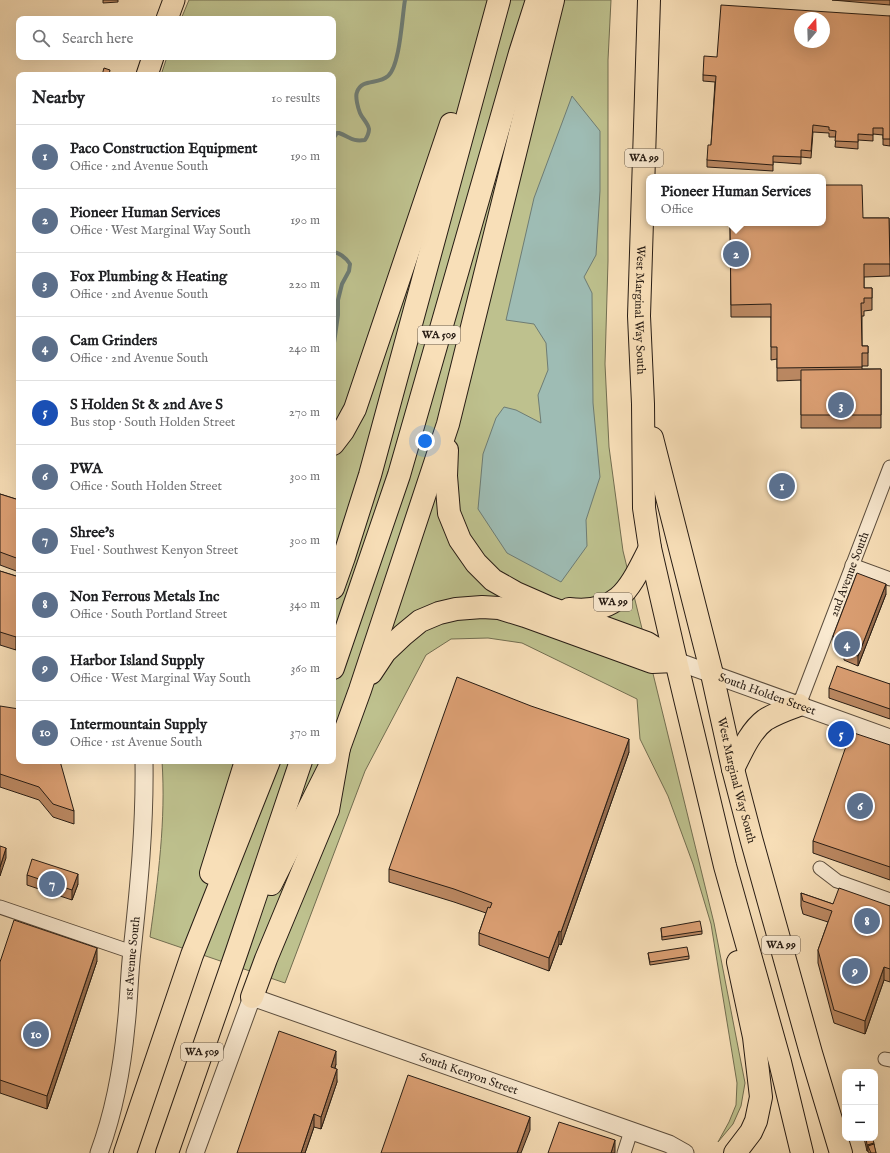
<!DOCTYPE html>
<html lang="en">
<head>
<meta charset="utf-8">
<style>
	:root { --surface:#fff; --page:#f2f2f2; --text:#202124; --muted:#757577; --line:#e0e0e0; --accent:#2563eb }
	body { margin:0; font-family:"IM FELL English",serif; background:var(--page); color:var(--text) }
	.controls { position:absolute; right:12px; bottom:12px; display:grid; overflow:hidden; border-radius:8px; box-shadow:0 4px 16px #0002 }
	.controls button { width:36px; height:36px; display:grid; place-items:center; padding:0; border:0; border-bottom:1px solid var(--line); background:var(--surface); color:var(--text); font:20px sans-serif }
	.compass { position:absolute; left:794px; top:12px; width:36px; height:36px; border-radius:50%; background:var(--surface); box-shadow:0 4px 16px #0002; rotate:19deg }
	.you { position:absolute; left:425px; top:441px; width:14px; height:14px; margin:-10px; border:3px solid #fff; border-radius:50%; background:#1a73e8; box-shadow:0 0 0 6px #1a73e833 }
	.badge { display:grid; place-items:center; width:26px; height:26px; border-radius:50%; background:var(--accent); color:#fff; font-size:13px; font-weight:700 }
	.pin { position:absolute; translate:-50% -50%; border:2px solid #fff; box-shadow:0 1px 4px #0006 }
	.popup { position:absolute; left:646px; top:174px; width:180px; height:52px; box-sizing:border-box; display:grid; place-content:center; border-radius:8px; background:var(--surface); filter:drop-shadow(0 1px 3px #0005); font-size:13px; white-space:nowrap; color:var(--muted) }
	.popup b { font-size:15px; color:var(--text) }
	.popup::after { content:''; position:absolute; left:50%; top:100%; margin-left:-8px; border:8px solid transparent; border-top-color:var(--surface) }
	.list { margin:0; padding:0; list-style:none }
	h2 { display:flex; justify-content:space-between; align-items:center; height:52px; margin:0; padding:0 16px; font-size:17px }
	h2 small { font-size:13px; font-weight:400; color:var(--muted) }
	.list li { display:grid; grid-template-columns:26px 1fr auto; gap:12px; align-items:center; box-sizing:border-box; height:64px; padding:0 16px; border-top:1px solid var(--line) }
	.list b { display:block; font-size:15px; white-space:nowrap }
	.list p { margin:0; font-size:13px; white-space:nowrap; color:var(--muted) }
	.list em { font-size:13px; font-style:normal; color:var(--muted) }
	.icon { flex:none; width:22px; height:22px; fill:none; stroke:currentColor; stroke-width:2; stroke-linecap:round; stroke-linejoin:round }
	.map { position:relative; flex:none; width:890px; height:1153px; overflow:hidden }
	.search { position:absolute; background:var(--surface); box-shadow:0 4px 16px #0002; left:16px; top:16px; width:320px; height:44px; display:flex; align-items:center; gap:10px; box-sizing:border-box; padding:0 14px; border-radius:8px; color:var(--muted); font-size:15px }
	.panel { position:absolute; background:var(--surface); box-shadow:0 4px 16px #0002; left:16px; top:72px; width:320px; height:692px; border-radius:8px }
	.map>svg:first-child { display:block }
	.green { fill:#bec18e; stroke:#726e51 }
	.water { fill:#9ebcb4; stroke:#6e7c74 }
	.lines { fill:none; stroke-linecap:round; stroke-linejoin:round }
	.stream { stroke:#6e7c74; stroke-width:4 }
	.minor-casing { stroke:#5b4d3d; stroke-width:15 }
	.tertiary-casing { stroke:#5b4d3d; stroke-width:19 }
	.primary-casing { stroke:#271c14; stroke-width:23 }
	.trunk-casing { stroke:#271c14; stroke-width:24 }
	.motorway-casing { stroke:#271c14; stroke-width:24 }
	.minor { stroke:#faead1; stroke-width:13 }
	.tertiary { stroke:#faead1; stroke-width:17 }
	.primary { stroke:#f8dfb8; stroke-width:21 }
	.trunk { stroke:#f8dfb8; stroke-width:22 }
	.motorway { stroke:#f8dfb8; stroke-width:22 }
	.wall { fill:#bc8963; stroke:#271c14 }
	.shaded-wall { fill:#996f50; stroke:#271c14 }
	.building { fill:#db9f73; stroke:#271c14; fill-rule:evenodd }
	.labels { text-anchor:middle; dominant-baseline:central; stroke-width:4; stroke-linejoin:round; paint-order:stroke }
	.shield { fill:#faead1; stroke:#665a4d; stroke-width:1 }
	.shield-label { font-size:11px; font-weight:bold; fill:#271c14 }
	.street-label { font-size:12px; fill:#271c14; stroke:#faead1 }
</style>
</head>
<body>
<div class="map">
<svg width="890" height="1153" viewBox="0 0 890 1153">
	<rect width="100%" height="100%" fill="#f8dfb8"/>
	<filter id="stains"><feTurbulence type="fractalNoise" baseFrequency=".005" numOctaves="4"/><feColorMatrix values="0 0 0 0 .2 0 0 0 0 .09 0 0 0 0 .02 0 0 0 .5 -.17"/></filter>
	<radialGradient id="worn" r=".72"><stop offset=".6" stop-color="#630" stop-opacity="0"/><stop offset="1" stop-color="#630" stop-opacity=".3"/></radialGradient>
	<!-- green -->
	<path class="green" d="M189 0H611L608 60V261L605 364 609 447 623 551 714 923 745 1083 741 1106 733 1124 718 1142 729 1122 736 1105 737 1083 711 924 693 864 668 796 640 739 637 699 522 643 488 638 451 639 426 655 365 771 285 983 150 937C158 879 166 820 162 761H333V75H161L167 57H333V19H181Z"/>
	<!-- water -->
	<polygon class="water" points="572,96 600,131 600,191 596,255 584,277 592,293 593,403 600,477 586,520 587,546 561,582 507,553 478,509 483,454 496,418 504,407 516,410 541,423 538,395 548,370 546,343 534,324 506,320 534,198"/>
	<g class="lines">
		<!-- stream -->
		<g class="stream">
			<path d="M333 139 337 133H339C350 137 352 142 365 140 367 137 369 133 369 129 368 123 362 118 360 113 358 108 355 97 357 92 362 78 378 85 388 76 400 66 402 17 405 0"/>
			<path d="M333 252C340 253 346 258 350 264L349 271 342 284 338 300V315L333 350"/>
		</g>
		<defs>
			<g id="minor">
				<polyline points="852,565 890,579"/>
				<path id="s1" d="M799 705 890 467"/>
				<polyline points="820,868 837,881 890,900"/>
				<polyline points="0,907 132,952"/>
				<polyline points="885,1059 890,1060"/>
				<polyline points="624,1153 631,1131"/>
			</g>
			<g id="tertiary">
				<path id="s2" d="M676 661 890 738"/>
				<path id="s3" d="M99 1153C114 1112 122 1070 126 1026 129 1001 129 976 132 951 139 887 145 825 144 761"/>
				<path id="s4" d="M195 1153 252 997 649 1137 669 1144 685 1153"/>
			</g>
			<g id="primary">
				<polyline points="167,19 174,0"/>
				<polyline points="147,75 153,57"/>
			</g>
			<g id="trunk">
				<path id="s5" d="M649 0 639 316 643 404 644 508 650 548 676 661"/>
				<polyline points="652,438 712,674"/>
			</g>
			<g id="motorway">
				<polyline points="333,444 343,431 355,409 451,124"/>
				<polyline points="447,450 446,476 449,513 460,540 476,563 493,580 516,593 548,607 647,643 676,661"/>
				<polyline points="333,588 344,557 370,475 499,0"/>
				<path d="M569 609C620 615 630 587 650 548"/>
				<polyline points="676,661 725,866 780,1062 802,1153"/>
				<polyline points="333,668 399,475 520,53 537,0"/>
				<polyline points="371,673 385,652 403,635 420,621 439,613 456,609 482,607 499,608 525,616 652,662 675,661"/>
				<path id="s6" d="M712 674 733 769 751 838 811 1053 841 1153"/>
				<polyline points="333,760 339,748 360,690 448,424 553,0"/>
				<path d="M733 769C741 753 750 731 765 720 776 713 788 709 799 705"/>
				<polyline points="211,873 246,761"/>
				<polyline points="271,884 329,768"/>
				<polyline points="252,997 266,959 328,810 339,748"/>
				<polyline points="125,1153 192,955 269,761"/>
				<polyline points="167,1153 237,951 301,761"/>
				<polyline points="735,1153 751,1132 756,1121 761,1097 754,1037 738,962"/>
			</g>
		</defs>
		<!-- minor casing -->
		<use href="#minor" class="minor-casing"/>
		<!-- tertiary casing -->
		<use href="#tertiary" class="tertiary-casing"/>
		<!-- primary casing -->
		<use href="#primary" class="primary-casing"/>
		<!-- trunk casing -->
		<use href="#trunk" class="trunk-casing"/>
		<!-- motorway casing -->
		<use href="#motorway" class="motorway-casing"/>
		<!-- minor -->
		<use href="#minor" class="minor"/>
		<!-- tertiary -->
		<use href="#tertiary" class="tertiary"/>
		<!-- primary -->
		<use href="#primary" class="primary"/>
		<!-- trunk -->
		<use href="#trunk" class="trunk"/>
		<!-- motorway -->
		<use href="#motorway" class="motorway"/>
	</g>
	<!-- wall -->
	<g class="wall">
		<polygon points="103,0 118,0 118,2 103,3"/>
		<polygon points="832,0 890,0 890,5"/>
		<polygon points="890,16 890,146 883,145 883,135 873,134 873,141 858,140 858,149 835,147 836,137 829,137 829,133 813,132 811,158 801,157 801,164 773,162 773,171 707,167 707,160 711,145 715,82 703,81 703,75 717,57"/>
		<polygon points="863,218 889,218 890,276 864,277 864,288 872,288 872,310 864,311 864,316 862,316 862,346 868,346 868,366 862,366 862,369 881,369 881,428 801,428 801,380 777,381 777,359 771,360 771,317 731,317 730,223"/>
		<polygon points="0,494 19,500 19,572 0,565"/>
		<polygon points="0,571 19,577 19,640 16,650 0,645"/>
		<polygon points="886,594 858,666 844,660 844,650 833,645 833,636"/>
		<polygon points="890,684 890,719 829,698 829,688"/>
		<polygon points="0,706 74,811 74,824 53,817 39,800 0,787"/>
		<polygon points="890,745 890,880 813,853 813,841"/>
		<polygon points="629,752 561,945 559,944 549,971 479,945 479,933 486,913 454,902 389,882 389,869"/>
		<polygon points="27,875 78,884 72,900 27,885"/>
		<polygon points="801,893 833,904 890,906 890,982 884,980 865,1034 834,1023 818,963 818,950 828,922 803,914 801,906"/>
		<polygon points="661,928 702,931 702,934 662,940"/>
		<polygon points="648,953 689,956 689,959 650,965"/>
		<polygon points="97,961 47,1109 0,1093 0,962"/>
		<polygon points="336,1064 335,1068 337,1082 321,1129 314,1127 305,1153 237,1153"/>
		<polygon points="864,1138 872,1138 876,1153 869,1153 868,1151 867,1151"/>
	</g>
	<!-- shaded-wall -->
	<g class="shaded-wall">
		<polygon points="886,584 886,594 858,666 858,656"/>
		<polygon points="19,628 19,640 16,650 16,637"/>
		<polygon points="629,739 629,752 561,945 561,932"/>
		<polygon points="6,848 6,858 0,876 0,867"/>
		<polygon points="78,874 78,884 72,900 72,890"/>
		<polygon points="559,931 559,944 549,971 549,958"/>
		<polygon points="97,948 97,961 47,1109 47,1096"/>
		<polygon points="884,967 884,980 865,1034 865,1021"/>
		<polygon points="336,1051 336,1064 331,1080 331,1067"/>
		<polygon points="337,1069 337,1082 321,1129 321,1117"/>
		<polygon points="314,1114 314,1127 305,1153 301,1153"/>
		<polygon points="530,1117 530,1130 521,1153 517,1153"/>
		<polygon points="615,1140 615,1153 611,1153"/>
		<polygon points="874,1143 874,1150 868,1146 868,1151 867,1151 867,1145"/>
	</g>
	<!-- building -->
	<g class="building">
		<path d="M721 5 890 16V139H883V128H873V135L858 134V142L835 141 836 131 829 130V127L813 125 811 151 801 150V157L773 156V165L707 160 708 145H711L716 76 703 75 704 56 717 57ZM800 18H824V42H800Z"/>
		<polygon points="104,68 110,70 109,75 102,75"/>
		<polygon points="823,185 862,185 863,218 889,218 890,264 864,264 864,288 872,288 872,298 864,298 864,303 861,303 862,346 868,346 868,353 862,353 862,367 777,368 777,347 771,347 771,304 731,305 730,223 823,223"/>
		<polygon points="881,369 881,415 801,415 801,370"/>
		<polygon points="0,494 19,500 19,559 0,552"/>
		<polygon points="0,571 19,577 19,628 16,637 0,632"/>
		<polygon points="857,573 886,584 858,656 844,650 847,641 833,636"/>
		<polygon points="837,666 890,684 890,709 829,688"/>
		<polygon points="457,677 531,706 629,739 561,932 559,931 549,958 479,933 488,907 490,908 492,903 454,889 389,869"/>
		<polygon points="0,706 19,709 19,761 60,761 74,811 53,804 39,787 0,774"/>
		<polygon points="851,732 890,745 890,867 813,841"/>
		<polygon points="0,846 6,848 0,867"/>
		<polygon points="32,859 78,874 72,890 27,875"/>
		<polygon points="839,888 890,906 890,969 884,967 865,1021 834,1010 818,950 832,911 803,901 801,893 833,904"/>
		<polygon points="14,920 97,948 47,1096 0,1080 0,962"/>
		<polygon points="700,921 702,931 662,937 661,928"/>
		<polygon points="687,947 689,956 650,962 648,953"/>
		<polygon points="279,1031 336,1051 331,1067 337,1069 321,1117 314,1114 301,1153 237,1153"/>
		<polygon points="408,1075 530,1117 517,1153 381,1153"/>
		<polygon points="559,1122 615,1140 611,1153 548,1153"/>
		<polygon points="866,1138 872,1138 874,1143 867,1145"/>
		<polygon points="874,1144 876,1153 871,1153 868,1146"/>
	</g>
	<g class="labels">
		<!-- shield labels -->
		<g class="shield">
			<rect x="625" y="149" width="38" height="18" rx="3"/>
			<rect x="418" y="326" width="42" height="18" rx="3"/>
			<rect x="594" y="593" width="38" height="18" rx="3"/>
			<rect x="762" y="936" width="38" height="18" rx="3"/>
			<rect x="181" y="1043" width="42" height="18" rx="3"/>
		</g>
		<g class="shield-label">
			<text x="644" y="158">WA 99</text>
			<text x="439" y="335">WA 509</text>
			<text x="613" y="602">WA 99</text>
			<text x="781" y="945">WA 99</text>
			<text x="202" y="1052">WA 509</text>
		</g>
		<!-- street labels -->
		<g class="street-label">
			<text stroke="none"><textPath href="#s5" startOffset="310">West Marginal Way South</textPath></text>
			<text stroke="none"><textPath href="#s1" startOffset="140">2nd Avenue South</textPath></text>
			<text stroke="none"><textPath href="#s2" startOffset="97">South Holden Street</textPath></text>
			<text stroke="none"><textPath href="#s6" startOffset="109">West Marginal Way South</textPath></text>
			<text stroke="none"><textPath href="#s3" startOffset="198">1st Avenue South</textPath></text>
			<text stroke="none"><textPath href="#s4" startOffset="396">South Kenyon Street</textPath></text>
		</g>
	</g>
	<rect width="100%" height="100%" filter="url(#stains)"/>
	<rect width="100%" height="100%" fill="url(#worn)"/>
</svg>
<div class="controls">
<button>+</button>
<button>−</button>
</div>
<svg class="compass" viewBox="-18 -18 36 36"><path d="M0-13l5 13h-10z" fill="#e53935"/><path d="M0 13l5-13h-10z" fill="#757577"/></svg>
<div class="you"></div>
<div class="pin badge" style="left:782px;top:486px;background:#5c6f8a">1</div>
<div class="pin badge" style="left:736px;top:254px;background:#5c6f8a">2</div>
<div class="popup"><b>Pioneer Human Services</b>Office</div>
<div class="pin badge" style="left:841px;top:405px;background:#5c6f8a">3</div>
<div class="pin badge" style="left:847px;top:644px;background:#5c6f8a">4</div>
<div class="pin badge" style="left:841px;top:734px;background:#1a4fb4">5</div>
<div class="pin badge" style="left:860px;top:806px;background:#5c6f8a">6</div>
<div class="pin badge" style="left:52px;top:884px;background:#5c6f8a">7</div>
<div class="pin badge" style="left:867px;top:921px;background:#5c6f8a">8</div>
<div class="pin badge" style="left:855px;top:971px;background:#5c6f8a">9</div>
<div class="pin badge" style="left:36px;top:1034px;background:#5c6f8a">10</div>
<div class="search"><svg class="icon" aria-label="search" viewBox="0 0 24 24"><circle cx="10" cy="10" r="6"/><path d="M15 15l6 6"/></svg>Search here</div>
<section class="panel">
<h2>Nearby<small>10 results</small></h2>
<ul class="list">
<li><span class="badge" style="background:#5c6f8a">1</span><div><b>Paco Construction Equipment</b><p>Office · 2nd Avenue South</p></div><em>190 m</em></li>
<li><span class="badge" style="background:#5c6f8a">2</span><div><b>Pioneer Human Services</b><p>Office · West Marginal Way South</p></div><em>190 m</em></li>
<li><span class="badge" style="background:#5c6f8a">3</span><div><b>Fox Plumbing &amp; Heating</b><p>Office · 2nd Avenue South</p></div><em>220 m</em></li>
<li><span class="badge" style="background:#5c6f8a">4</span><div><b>Cam Grinders</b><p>Office · 2nd Avenue South</p></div><em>240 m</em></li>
<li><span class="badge" style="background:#1a4fb4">5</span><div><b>S Holden St &amp; 2nd Ave S</b><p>Bus stop · South Holden Street</p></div><em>270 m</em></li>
<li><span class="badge" style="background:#5c6f8a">6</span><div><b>PWA</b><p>Office · South Holden Street</p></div><em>300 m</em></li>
<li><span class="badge" style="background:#5c6f8a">7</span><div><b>Shree's</b><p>Fuel · Southwest Kenyon Street</p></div><em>300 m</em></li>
<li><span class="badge" style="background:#5c6f8a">8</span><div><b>Non Ferrous Metals Inc</b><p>Office · South Portland Street</p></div><em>340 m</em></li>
<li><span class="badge" style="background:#5c6f8a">9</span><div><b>Harbor Island Supply</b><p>Office · West Marginal Way South</p></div><em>360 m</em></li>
<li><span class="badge" style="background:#5c6f8a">10</span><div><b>Intermountain Supply</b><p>Office · 1st Avenue South</p></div><em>370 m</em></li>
</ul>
</section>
</div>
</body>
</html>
